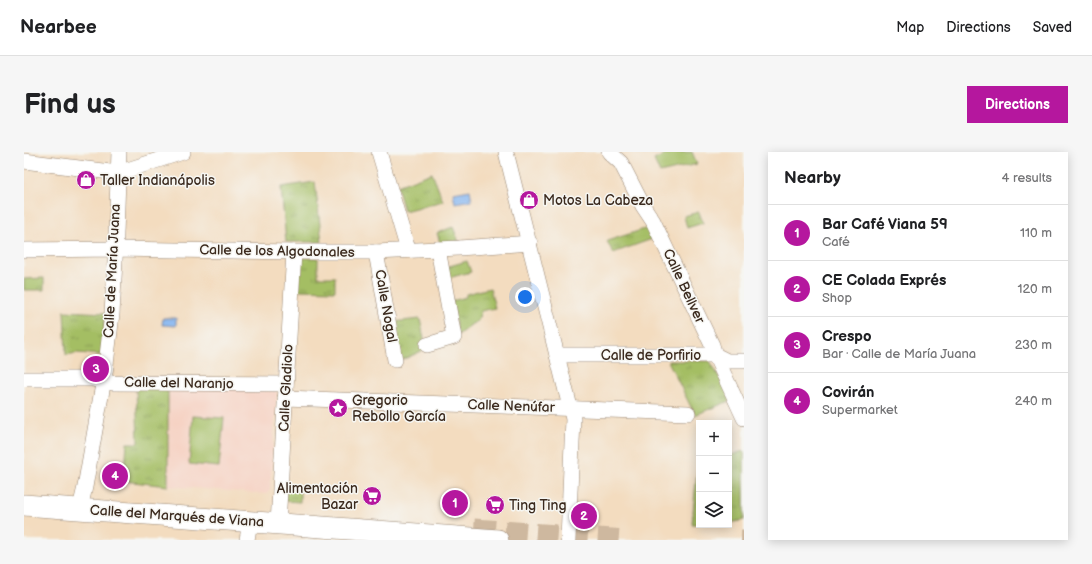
<!DOCTYPE html>
<html lang="en">
<head>
<meta charset="utf-8">
<style>
	:root { --surface:#fff; --page:#f6f6f6; --text:#202124; --muted:#757577; --line:#e0e0e0; --accent:#b5179e }
	body { margin:0; font-family:"Balsamiq Sans",sans-serif; background:var(--page); color:var(--text) }
	.controls { position:absolute; right:12px; bottom:12px; display:grid; overflow:hidden; border-radius:0px; box-shadow:0 2px 10px #0003 }
	.controls button { width:36px; height:36px; display:grid; place-items:center; padding:0; border:0; border-bottom:1px solid var(--line); background:var(--surface); color:var(--text); font:20px sans-serif }
	.you { position:absolute; left:501px; top:145px; width:14px; height:14px; margin:-10px; border:3px solid #fff; border-radius:50%; background:#1a73e8; box-shadow:0 0 0 6px #1a73e833 }
	.badge { display:grid; place-items:center; width:26px; height:26px; border-radius:50%; background:var(--accent); color:#fff; font-size:13px; font-weight:700 }
	.pin { position:absolute; translate:-50% -50%; border:2px solid #fff; box-shadow:0 1px 4px #0006 }
	.list { margin:0; padding:0; list-style:none }
	h2 { display:flex; justify-content:space-between; align-items:center; height:52px; margin:0; padding:0 16px; font-size:17px }
	h2 small { font-size:13px; font-weight:400; color:var(--muted) }
	.list li { display:grid; grid-template-columns:26px 1fr auto; gap:12px; align-items:center; box-sizing:border-box; height:56px; padding:0 16px; border-top:1px solid var(--line) }
	.list b { display:block; font-size:15px; white-space:nowrap }
	.list p { margin:0; font-size:13px; white-space:nowrap; color:var(--muted) }
	.list em { font-size:13px; font-style:normal; color:var(--muted) }
	.icon { flex:none; width:22px; height:22px; fill:none; stroke:currentColor; stroke-width:2; stroke-linecap:round; stroke-linejoin:round }
	.map { position:relative; flex:none; width:720px; height:388px; overflow:hidden; border-radius:0px }
	header { display:flex; align-items:center; gap:24px; box-sizing:border-box; height:56px; padding:0 20px; background:var(--surface); border-bottom:1px solid var(--line) }
	header strong { font-size:19px }
	nav { display:flex; gap:22px; margin-inline-start:auto; font-size:14px }
	.intro { display:flex; align-items:center; justify-content:space-between; box-sizing:border-box; height:96px; padding:0 24px }
	h1 { margin:0; font-size:28px }
	.button { padding:10px 18px; border-radius:0px; background:var(--accent); color:#fff; font-size:14px; font-weight:700 }
	main { display:flex; gap:24px; padding:0 24px }
	aside { flex:1; background:var(--surface); border-radius:0px; box-shadow:0 2px 10px #0003 }
	.map>svg:first-child { display:block }
	.built { fill:#f6d2c3 }
	.grass { fill:url(#grass-tufts); stroke:#707441 }
	.garden { fill:#a4be64; stroke:#707441 }
	.water { fill:url(#water-ripples); stroke:#607087 }
	.lines { fill:none; stroke-linecap:round; stroke-linejoin:round }
	.secondary-tunnel { stroke:#ceb89f; stroke-width:21; stroke-dasharray:21 10; stroke-linecap:butt }
	.street-casing { stroke:#97836e; stroke-width:16 }
	.secondary-casing { stroke:#97836e; stroke-width:22 }
	.street { stroke:#fff; stroke-width:15 }
	.secondary { stroke:#fff; stroke-width:21 }
	.labels { text-anchor:middle; dominant-baseline:central; stroke-width:3; stroke-linejoin:round; paint-order:stroke }
	.poi-label { font-size:14px; fill:#3b2a1e; stroke:#f6f6f2; text-anchor:start }
	.street-label { font-size:14px; fill:#3b2a1e; stroke:#f6f6f2 }
</style>
</head>
<body>
<header>
<strong>Nearbee</strong>
<nav><a>Map</a><a>Directions</a><a>Saved</a></nav>
</header>
<div class="intro"><h1>Find us</h1><a class="button">Directions</a></div>
<main>
<div class="map">
<svg width="720" height="388" viewBox="0 0 720 388">
	<defs>
		<pattern id="grass-tufts" width="24" height="20" patternUnits="userSpaceOnUse"><rect width="24" height="20" fill="#a4be64"/><path d="M3 7l-1-3M5 7V3M7 7l1-3M15 17l-1-3M17 17v-4M19 17l1-3" fill="none" stroke="#879b52"/></pattern>
		<pattern id="water-ripples" width="26" height="14" patternUnits="userSpaceOnUse"><rect width="26" height="14" fill="#85b5f0"/><path d="M2 4q2-2 4 0t4 0M15 11q2-2 4 0t4 0" fill="none" stroke="#6e93c2"/></pattern>
	</defs>
	<rect width="100%" height="100%" fill="#f6f6f2"/>
	<filter id="ink" filterUnits="userSpaceOnUse"><feTurbulence type="fractalNoise" baseFrequency=".025" numOctaves="2"/><feDisplacementMap in="SourceGraphic" scale="8" xChannelSelector="R" yChannelSelector="G"/><feConvolveMatrix kernelMatrix="1 2 1 2 8 2 1 2 1" color-interpolation-filters="sRGB"/></filter>
	<filter id="wash" filterUnits="userSpaceOnUse"><feTurbulence type="fractalNoise" baseFrequency=".012" numOctaves="4" result="noise"/><feDisplacementMap in="SourceGraphic" scale="16" xChannelSelector="R" yChannelSelector="G"/><feGaussianBlur stdDeviation="0.9" result="paint"/><feColorMatrix in="noise" values="0 0 0 0 0 0 0 0 0 0 0 0 0 0 0 0 0 1.4 0 .05"/><feComposite in="paint" operator="in"/></filter>
	<g filter="url(#wash)">
		<rect width="100%" height="100%" fill="#f3dcbf"/>
		<!-- built -->
		<polygon class="built" points="144,236 250,237 253,241 246,338 242,342 144,334"/>
		<!-- grass -->
		<g class="grass">
			<polygon points="408,21 419,49 380,59 373,34"/>
			<polygon points="291,30 298,90 262,90 257,35"/>
			<polygon points="675,60 679,71 663,76 660,64"/>
			<polygon points="429,75 435,90 416,91 413,81"/>
			<polygon points="627,75 631,86 589,101 583,89"/>
			<polygon points="276,106 294,106 294,125 311,125 311,139 274,138"/>
			<polygon points="443,109 447,120 424,126 422,115"/>
			<polygon points="20,126 20,138 0,138 0,127"/>
			<polygon points="466,136 471,156 457,159 454,169 448,172 434,183 428,149 442,145 442,142"/>
			<polygon points="40,159 82,161 77,203 53,201 42,203"/>
			<polygon points="396,167 402,197 376,209 369,170"/>
			<polygon points="644,209 686,209 708,248 671,263"/>
			<polygon points="112,236 144,236 144,334 100,329 103,291 114,291"/>
			<polygon points="719,299 720,302 720,368 705,371 705,304"/>
			<polygon points="673,318 675,318 675,372 668,372"/>
			<polygon points="262,337 276,338 276,350 261,349"/>
		</g>
		<!-- garden -->
		<g class="garden">
			<polygon points="641,0 668,0 673,12 636,21 630,8 642,2"/>
			<polygon points="169,264 200,266 195,315 165,312"/>
		</g>
		<!-- water -->
		<g class="water">
			<polygon points="446,38 448,48 431,51 429,41"/>
			<polygon points="139,166 152,166 152,174 138,173"/>
		</g>
	</g>
	<g filter="url(#ink)">
		<g class="lines">
			<!-- secondary-tunnel -->
			<g class="secondary-tunnel">
				<polyline points="450,377 601,388"/>
				<polyline points="717,388 720,388"/>
			</g>
			<defs>
				<g id="street">
					<polyline points="355,0 384,98"/>
					<polyline points="482,0 549,267 544,388"/>
					<polyline points="585,0 597,11 619,54 629,69 688,193 691,203 720,266"/>
					<polyline points="0,9 94,21 159,0"/>
					<polyline points="0,98 92,97 270,100 352,100 435,96 506,91"/>
					<polyline points="352,100 371,208"/>
					<polyline points="403,193 430,185 414,97"/>
					<polyline points="533,203 691,203 703,209 720,209"/>
					<polyline points="0,227 68,227 88,231 262,232"/>
					<polyline points="261,246 664,261"/>
					<polyline points="56,356 61,335 81,221 88,162 91,109 95,0"/>
					<polyline points="254,372 270,100"/>
					<polyline points="223,388 226,369"/>
				</g>
				<polyline id="secondary" points="0,353 474,388"/>
			</defs>
			<!-- street casing -->
			<use href="#street" class="street-casing"/>
			<!-- secondary casing -->
			<use href="#secondary" class="secondary-casing"/>
			<!-- street -->
			<use href="#street" class="street"/>
			<!-- secondary -->
			<use href="#secondary" class="secondary"/>
		</g>
	</g>
	<!-- icons -->
	<defs>
		<symbol id="shop-disc" viewBox="-11 -11 22 22"><circle r="9.5" fill="#b5179e" stroke="#f6f6f2"/><path d="M-5-2.5h2.3a2.7 3.5 0 0 1 5.4 0H5L5.5 6h-11ZM-1.5-2.5h3a1.5 2.3 0 0 0-3 0Z" fill="#fff"/></symbol>
		<symbol id="sight-disc" viewBox="-11 -11 22 22"><circle r="9.5" fill="#b5179e" stroke="#f6f6f2"/><path d="M0-6L1.8-2.2L6-1.7L2.9 1.2L3.7 5.4L0 3.3L-3.7 5.4L-2.9 1.2L-6-1.7L-1.8-2.2Z" fill="#fff"/></symbol>
		<symbol id="supermarket-disc" viewBox="-11 -11 22 22"><circle r="9.5" fill="#b5179e" stroke="#f6f6f2"/><path d="M-6-5.5h2.5l.6 2H6L4.5 2H-2.5L-4.4-4H-6ZM-1.5 3.2a1.3 1.3 0 1 0 .1 0ZM3 3.2a1.3 1.3 0 1 0 .1 0Z" fill="#fff"/></symbol>
	</defs>
	<g fill-rule="evenodd">
		<use href="#shop-disc" x="51" y="17" width="22" height="22"/>
		<use href="#shop-disc" x="494" y="37" width="22" height="22"/>
		<use href="#sight-disc" x="303" y="245" width="22" height="22"/>
		<use href="#supermarket-disc" x="337" y="333" width="22" height="22"/>
		<use href="#supermarket-disc" x="460" y="342" width="22" height="22"/>
	</g>
	<g class="labels">
		<!-- poi labels -->
		<g class="poi-label">
			<text x="76" y="28">Taller Indianápolis</text>
			<text x="519" y="48">Motos La Cabeza</text>
			<text x="328" y="248">Gregorio<tspan x="328" dy="16">Rebollo García</tspan></text>
			<text x="334" y="336" text-anchor="end">Alimentación<tspan x="334" dy="16">Bazar</tspan></text>
			<text x="485" y="353">Ting Ting</text>
		</g>
		<!-- street labels -->
		<g class="street-label">
			<text transform="translate(253 99) rotate(1)">Calle de los Algodonales</text>
			<text transform="translate(88 119) rotate(-87)">Calle de María Juana</text>
			<text transform="translate(660 134) rotate(65)">Calle Bellver</text>
			<text transform="translate(362 154) rotate(80)">Calle Nogal</text>
			<text x="627" y="203">Calle de Porfirio</text>
			<text transform="translate(155 231) rotate(1)">Calle del Naranjo</text>
			<text transform="translate(262 236) rotate(-87)">Calle Gladiolo</text>
			<text transform="translate(487 254) rotate(2)">Calle Nenúfar</text>
			<text transform="translate(153 364) rotate(4)">Calle del Marqués de Viana</text>
		</g>
	</g>
</svg>
<div class="controls">
<button>+</button>
<button>−</button>
<button><svg class="icon" aria-label="layers" viewBox="0 0 24 24"><path d="M12 4l9 5-9 5-9-5zM3 14l9 5 9-5"/></svg></button>
</div>
<div class="you"></div>
<div class="pin badge" style="left:431px;top:351px">1</div>
<div class="pin badge" style="left:560px;top:364px">2</div>
<div class="pin badge" style="left:72px;top:217px">3</div>
<div class="pin badge" style="left:91px;top:324px">4</div>
</div>
<aside>
<h2>Nearby<small>4 results</small></h2>
<ul class="list">
<li><span class="badge">1</span><div><b>Bar Café Viana 59</b><p>Café</p></div><em>110 m</em></li>
<li><span class="badge">2</span><div><b>CE Colada Exprés</b><p>Shop</p></div><em>120 m</em></li>
<li><span class="badge">3</span><div><b>Crespo</b><p>Bar · Calle de María Juana</p></div><em>230 m</em></li>
<li><span class="badge">4</span><div><b>Covirán</b><p>Supermarket</p></div><em>240 m</em></li>
</ul>
</aside>
</main>
</body>
</html>
